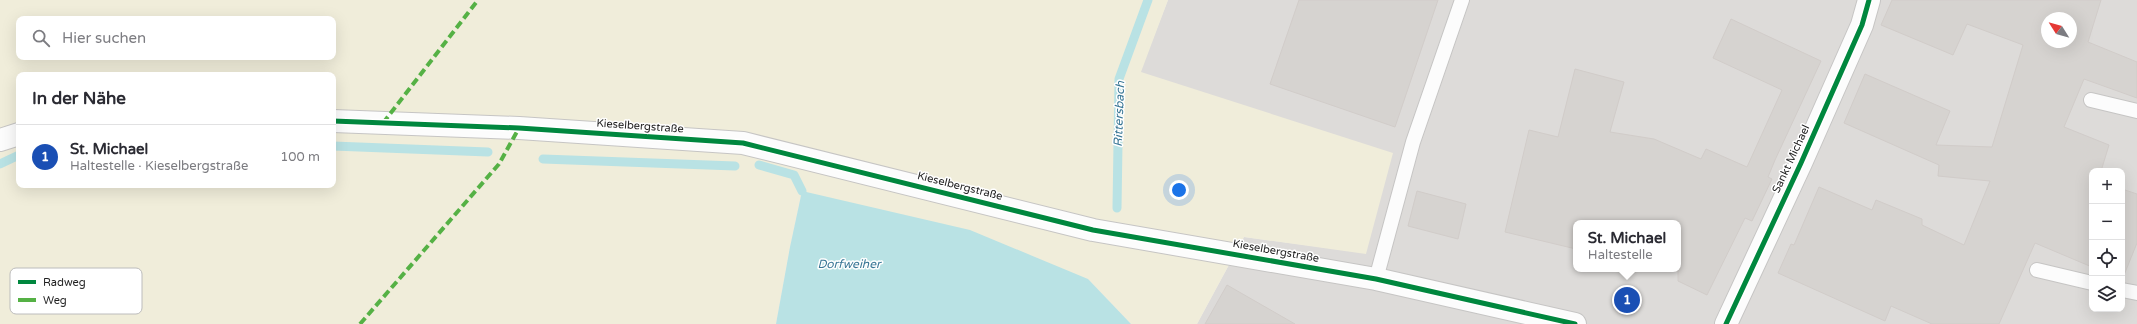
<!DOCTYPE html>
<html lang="de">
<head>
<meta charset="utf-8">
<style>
	:root { --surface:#fff; --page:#f2f2f3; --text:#2b2b33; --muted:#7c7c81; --line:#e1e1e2; --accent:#b45309 }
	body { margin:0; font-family:"Varela Round",sans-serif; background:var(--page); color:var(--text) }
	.controls { position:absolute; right:12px; bottom:12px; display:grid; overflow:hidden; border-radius:8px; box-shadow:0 4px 16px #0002 }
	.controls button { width:36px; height:36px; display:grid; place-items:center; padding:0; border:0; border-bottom:1px solid var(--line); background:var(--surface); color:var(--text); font:20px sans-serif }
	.compass { position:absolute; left:2041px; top:12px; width:36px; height:36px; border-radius:50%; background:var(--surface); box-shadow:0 4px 16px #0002; rotate:307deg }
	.you { position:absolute; left:1179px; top:190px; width:14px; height:14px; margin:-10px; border:3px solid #fff; border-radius:50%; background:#1a73e8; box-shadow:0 0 0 6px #1a73e833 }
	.badge { display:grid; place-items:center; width:26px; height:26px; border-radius:50%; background:var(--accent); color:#fff; font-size:13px; font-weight:700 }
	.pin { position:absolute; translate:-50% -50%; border:2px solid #fff; box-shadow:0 1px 4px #0006 }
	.popup { position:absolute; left:1573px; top:220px; width:108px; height:52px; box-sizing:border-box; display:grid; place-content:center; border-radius:8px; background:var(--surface); filter:drop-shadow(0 1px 3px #0005); font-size:13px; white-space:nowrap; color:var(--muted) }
	.popup b { font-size:15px; color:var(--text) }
	.popup::after { content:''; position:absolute; left:50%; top:100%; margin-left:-8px; border:8px solid transparent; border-top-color:var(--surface) }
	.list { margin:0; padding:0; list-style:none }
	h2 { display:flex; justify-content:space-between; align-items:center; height:52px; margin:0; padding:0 16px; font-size:17px }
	h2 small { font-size:13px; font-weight:400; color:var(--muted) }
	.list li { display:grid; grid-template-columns:26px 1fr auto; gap:12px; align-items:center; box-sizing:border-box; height:64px; padding:0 16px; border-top:1px solid var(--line) }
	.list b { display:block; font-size:15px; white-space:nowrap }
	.list p { margin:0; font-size:13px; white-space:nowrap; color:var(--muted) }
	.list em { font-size:13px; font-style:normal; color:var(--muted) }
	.icon { flex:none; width:22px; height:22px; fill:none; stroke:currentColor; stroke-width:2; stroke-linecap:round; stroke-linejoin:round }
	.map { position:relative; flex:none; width:2137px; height:324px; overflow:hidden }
	.search { position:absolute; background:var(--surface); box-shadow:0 4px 16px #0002; left:16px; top:16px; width:320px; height:44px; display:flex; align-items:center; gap:10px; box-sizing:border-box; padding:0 14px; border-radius:8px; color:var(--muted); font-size:15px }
	.panel { position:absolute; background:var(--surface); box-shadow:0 4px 16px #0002; left:16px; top:72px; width:320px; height:116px; border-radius:8px }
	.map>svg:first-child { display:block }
	.residential { fill:#dddbd9; fill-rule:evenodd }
	.farmland { fill:#f0edda; fill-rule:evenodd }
	.water { fill:#b9e2e4 }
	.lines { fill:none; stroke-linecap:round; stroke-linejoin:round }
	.stream { stroke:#b9e2e4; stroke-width:9 }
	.building { fill:#d6d3d0; stroke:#d1ccc9; fill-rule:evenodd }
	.service-casing { stroke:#c6c5c4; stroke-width:16 }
	.minor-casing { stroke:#c6c5c4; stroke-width:24 }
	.service { stroke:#fcfcfc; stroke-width:14 }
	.minor { stroke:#fcfcfc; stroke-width:22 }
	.quiet { stroke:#55b145; stroke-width:4; stroke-dasharray:8 4; stroke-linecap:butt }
	.cycleway-casing { stroke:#fff; stroke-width:8 }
	.cycleway { stroke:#00873e; stroke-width:5 }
	.labels { text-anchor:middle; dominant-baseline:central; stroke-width:3; stroke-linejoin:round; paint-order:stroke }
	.street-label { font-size:11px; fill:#1f1f1f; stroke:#fff }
	.water-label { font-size:12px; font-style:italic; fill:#397796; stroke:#fff }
	.key { fill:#fff; stroke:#bcbcbc; stroke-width:1 }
	.key-label { font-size:11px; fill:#1f1f1f }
</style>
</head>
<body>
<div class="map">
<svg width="2137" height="324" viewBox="0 0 2137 324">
	<rect width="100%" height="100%" fill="#eeebe8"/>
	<!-- residential -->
	<path class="residential" d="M1168 0H2137V324H1197L1244 237 1366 253 1140 72ZM2047 18H2071V42H2047ZM2092 171H2122V309H2092ZM1576 223H1678V269H1576Z"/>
	<!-- farmland -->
	<path class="farmland" d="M0 0H1168L1141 72 1393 153 1366 254 1244 237 1197 324H1131L1088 279 802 191 790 247 776 324H0ZM19 19H333V57H19ZM19 75H333V185H19Z"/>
	<!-- water -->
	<polygon class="water" points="802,191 970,230 1088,279 1131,324 776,324 790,247"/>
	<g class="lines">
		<!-- stream -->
		<g class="stream">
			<polyline points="333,146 488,152"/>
			<polyline points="543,159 735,166"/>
			<polyline points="0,164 19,155"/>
			<polyline points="759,165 794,175 802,191"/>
			<polyline points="1117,208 1119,79 1148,0"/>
		</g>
	</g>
	<!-- building -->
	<g class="building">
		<polygon points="1299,0 1438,0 1395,127 1270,84"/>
		<path d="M1892 0H2101L2088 42 2137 62V98L2084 79 2064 127 2109 145 2101 171H2092V267L2035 243 1999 324H1932L1891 306 1885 321 1778 273 1791 244 1794 245 1819 187 1872 210 1876 200 1922 219V225L1964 245 1990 181 1938 176 1939 165 1844 123 1865 74 1950 111 1936 145 1992 147 2023 45 1967 24 1953 55 1881 25ZM2047 18H2071V42H2047Z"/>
		<polygon points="1731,19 1821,61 1775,160 1768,177 1772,179 1752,221 1745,218 1707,295 1678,281 1678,223 1576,223 1576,249 1505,232 1529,130 1558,137 1575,69 1624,82 1610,132 1654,139 1701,159 1706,149 1747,167 1782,90 1713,58"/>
		<polygon points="2122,189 2137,194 2137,243 2122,280"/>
		<polygon points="1417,191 1466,204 1458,239 1408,226"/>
		<polygon points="1227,285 1295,324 1205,324"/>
	</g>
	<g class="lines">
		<defs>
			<g id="service">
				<polyline points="2091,100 2137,111"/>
				<polyline points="2037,270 2092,283"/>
				<polyline points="1376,279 1413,142 1462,0"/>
				<polyline points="2122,290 2137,293"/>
			</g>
			<g id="minor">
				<polyline points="333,121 519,128 743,143 1093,230 1376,279 1575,324"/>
				<polyline points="0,140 19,134"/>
				<polyline points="1726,324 1801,163 1862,25 1869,0"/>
			</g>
		</defs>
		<!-- service casing -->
		<use href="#service" class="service-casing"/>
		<!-- minor casing -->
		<use href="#minor" class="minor-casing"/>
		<!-- service -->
		<use href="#service" class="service"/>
		<!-- minor -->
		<use href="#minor" class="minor"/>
		<!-- quiet -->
		<g class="quiet">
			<polyline points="383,123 478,0"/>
			<polyline points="360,324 499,164 519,128"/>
		</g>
		<defs>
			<g id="cycleway">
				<polyline points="333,121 519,128 743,143 1093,230 1376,279 1575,324"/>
				<polyline points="1726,324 1801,163 1862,25 1869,0"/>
			</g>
		</defs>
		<!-- cycleway casing -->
		<use href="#cycleway" class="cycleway-casing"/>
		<!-- cycleway -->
		<use href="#cycleway" class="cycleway"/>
	</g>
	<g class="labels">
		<!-- street labels -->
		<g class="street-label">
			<text transform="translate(640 126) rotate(4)">Kieselbergstraße</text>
			<text transform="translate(1791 159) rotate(-65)">Sankt Michael</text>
			<text transform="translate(960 186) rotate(14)">Kieselbergstraße</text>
			<text transform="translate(1276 251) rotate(10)">Kieselbergstraße</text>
		</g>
		<!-- water labels -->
		<g class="water-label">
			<text transform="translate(1119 114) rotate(-88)">Rittersbach</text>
			<text x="849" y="264">Dorfweiher</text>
		</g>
	</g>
	<!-- legend -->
	<rect x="10" y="268" width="132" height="46" rx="6" class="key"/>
	<rect x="18" y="280" width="18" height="4" fill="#00873e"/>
	<rect x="18" y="298" width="18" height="4" fill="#55b145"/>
	<g class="key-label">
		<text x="43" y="286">Radweg</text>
		<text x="43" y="304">Weg</text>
	</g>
</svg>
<div class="controls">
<button>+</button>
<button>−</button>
<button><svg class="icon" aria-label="locate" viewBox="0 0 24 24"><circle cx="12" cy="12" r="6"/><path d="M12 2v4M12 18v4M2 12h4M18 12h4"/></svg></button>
<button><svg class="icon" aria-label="layers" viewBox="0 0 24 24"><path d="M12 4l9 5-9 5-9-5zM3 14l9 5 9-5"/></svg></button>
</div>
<svg class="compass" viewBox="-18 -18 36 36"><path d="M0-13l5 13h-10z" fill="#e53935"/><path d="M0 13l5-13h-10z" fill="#7c7c81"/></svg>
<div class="you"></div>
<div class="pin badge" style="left:1627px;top:300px;background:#1a4fb4">1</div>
<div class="popup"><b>St. Michael</b>Haltestelle</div>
<div class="search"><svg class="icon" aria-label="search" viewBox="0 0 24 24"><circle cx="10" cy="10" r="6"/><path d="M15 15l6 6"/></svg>Hier suchen</div>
<section class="panel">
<h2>In der Nähe<small></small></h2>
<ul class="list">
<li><span class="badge" style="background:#1a4fb4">1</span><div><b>St. Michael</b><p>Haltestelle · Kieselbergstraße</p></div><em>100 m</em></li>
</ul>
</section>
</div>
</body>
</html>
